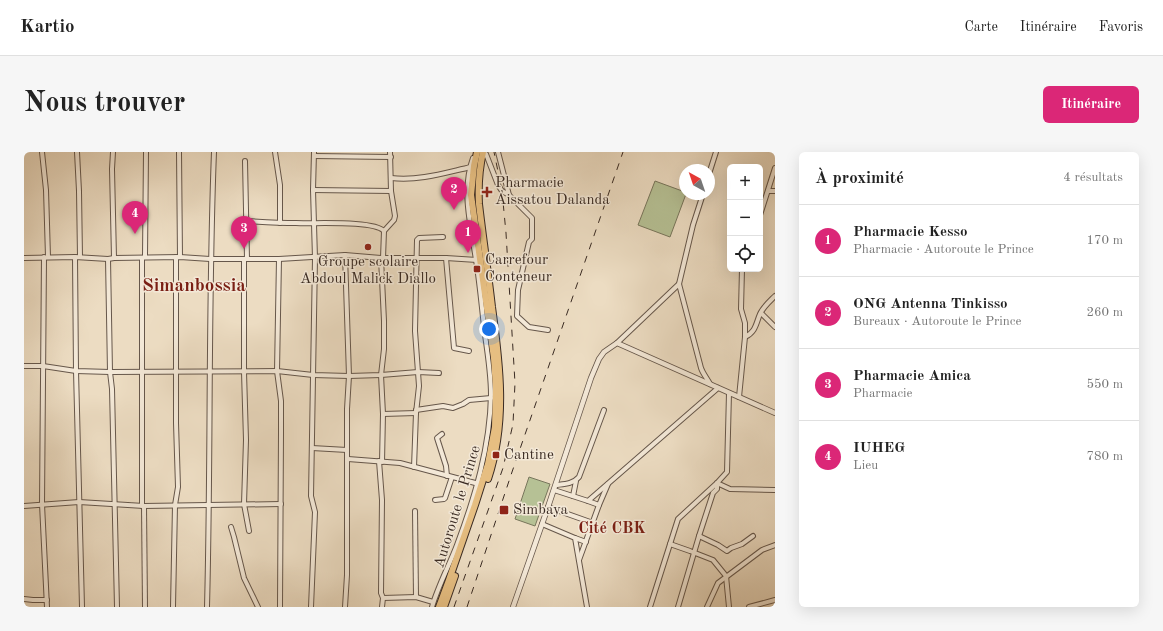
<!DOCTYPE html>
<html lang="fr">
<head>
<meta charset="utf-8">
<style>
	:root { --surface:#fff; --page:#f6f6f6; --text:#222; --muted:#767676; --line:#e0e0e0; --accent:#db2777 }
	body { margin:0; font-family:"Old Standard TT",serif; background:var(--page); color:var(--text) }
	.controls { position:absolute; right:12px; top:12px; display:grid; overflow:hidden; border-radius:6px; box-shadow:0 4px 16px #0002 }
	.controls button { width:36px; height:36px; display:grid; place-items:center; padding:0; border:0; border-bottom:1px solid var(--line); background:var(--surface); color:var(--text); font:20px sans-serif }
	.compass { position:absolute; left:655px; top:12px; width:36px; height:36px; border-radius:50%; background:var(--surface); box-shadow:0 4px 16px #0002; rotate:320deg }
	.you { position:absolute; left:465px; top:177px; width:14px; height:14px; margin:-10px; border:3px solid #fff; border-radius:50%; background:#1a73e8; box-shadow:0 0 0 6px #1a73e833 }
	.badge { display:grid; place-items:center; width:26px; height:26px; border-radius:50%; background:var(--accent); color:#fff; font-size:13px; font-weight:700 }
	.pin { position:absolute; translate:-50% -33px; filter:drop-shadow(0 1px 2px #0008) }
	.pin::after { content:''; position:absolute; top:21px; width:14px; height:12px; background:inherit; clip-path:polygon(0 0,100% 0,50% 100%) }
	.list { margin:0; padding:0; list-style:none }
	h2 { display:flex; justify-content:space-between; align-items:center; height:52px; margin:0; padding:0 16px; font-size:17px }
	h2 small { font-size:13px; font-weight:400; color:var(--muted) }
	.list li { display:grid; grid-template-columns:26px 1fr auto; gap:12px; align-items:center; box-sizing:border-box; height:72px; padding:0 16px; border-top:1px solid var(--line) }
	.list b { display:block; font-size:15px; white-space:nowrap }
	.list p { margin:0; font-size:13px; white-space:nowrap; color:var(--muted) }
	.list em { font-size:13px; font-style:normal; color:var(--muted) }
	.icon { flex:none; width:22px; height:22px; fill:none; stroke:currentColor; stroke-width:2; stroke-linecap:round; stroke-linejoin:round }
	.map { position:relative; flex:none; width:751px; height:455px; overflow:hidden; border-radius:6px }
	header { display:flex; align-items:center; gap:24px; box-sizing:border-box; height:56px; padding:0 20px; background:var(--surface); border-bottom:1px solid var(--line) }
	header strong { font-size:19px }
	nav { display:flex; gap:22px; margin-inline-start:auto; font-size:14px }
	.intro { display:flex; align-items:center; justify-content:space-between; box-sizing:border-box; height:96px; padding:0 24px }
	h1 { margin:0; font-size:28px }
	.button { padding:10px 18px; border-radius:6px; background:var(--accent); color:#fff; font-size:14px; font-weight:700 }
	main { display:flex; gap:24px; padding:0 24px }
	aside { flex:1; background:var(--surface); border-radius:6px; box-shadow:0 4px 16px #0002 }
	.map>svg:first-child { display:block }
	.green { fill:#b6c195; stroke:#78765c }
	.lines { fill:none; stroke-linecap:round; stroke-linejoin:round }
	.minor-casing { stroke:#66574b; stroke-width:6 }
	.tertiary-casing { stroke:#66574b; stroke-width:6 }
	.primary-casing { stroke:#3a2b23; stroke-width:8 }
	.minor { stroke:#f3e8d7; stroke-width:4 }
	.tertiary { stroke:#f3e8d7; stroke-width:4.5 }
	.primary { stroke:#e6be81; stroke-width:6 }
	.rail { stroke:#3a2b23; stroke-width:1; stroke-dasharray:7 7; stroke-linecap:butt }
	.poi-dot { fill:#8f2418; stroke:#f3e8d7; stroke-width:1.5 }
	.labels { text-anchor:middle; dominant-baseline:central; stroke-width:3; stroke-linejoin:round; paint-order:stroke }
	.poi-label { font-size:15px; fill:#3a2b23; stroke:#f3e8d7; text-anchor:start }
	.street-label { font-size:15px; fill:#3a2b23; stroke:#f3e8d7 }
	.neighbourhood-label { font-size:16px; font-weight:bold; fill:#7a1f14; stroke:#f3e8d7 }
	.district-label { font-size:19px; font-weight:bold; fill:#7a1f14; stroke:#f3e8d7 }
</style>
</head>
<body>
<header>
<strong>Kartio</strong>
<nav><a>Carte</a><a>Itinéraire</a><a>Favoris</a></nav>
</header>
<div class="intro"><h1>Nous trouver</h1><a class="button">Itinéraire</a></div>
<main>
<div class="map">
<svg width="751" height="455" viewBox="0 0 751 455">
	<rect width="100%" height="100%" fill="#ecdcc2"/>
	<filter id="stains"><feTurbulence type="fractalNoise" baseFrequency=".005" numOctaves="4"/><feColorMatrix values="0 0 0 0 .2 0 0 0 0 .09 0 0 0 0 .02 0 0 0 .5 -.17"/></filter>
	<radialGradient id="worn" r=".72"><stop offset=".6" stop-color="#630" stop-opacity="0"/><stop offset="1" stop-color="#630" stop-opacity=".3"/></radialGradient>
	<!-- green -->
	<g class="green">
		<polygon points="631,29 661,40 662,42 646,85 614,73"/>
		<polygon points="505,325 526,332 511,374 491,367"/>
	</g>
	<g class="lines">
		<defs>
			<g id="minor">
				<polyline points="18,0 22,38 24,105"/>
				<polyline points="53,0 55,39 56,105"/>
				<polyline points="89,0 88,17 90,106"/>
				<polyline points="155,0 156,105"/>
				<polyline points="251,0 256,33 256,71"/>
				<polyline points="474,0 485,43"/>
				<polyline points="458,1 462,2 474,33 478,39 485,43 508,66 508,87 505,90 494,138 493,164 505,175 524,178"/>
				<polyline points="290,4 367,5"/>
				<polyline points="221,9 223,107"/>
				<polyline points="685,22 692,0"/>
				<path d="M367 26C396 29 420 21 447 15"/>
				<polyline points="289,38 367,39"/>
				<polyline points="744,39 751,39"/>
				<path d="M679 42 669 73 655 132 677 216C679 222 683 226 686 232"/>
				<polyline points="736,63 751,16"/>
				<path d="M223 69C239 70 256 71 272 71 290 72 349 68 360 79L359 106"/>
				<polyline points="360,79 370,68 371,64 367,39 366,0"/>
				<polyline points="20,105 18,352 23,455"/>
				<polyline points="51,105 52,219 58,455"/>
				<polyline points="121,105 122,0"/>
				<polyline points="0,106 51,105 84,107 90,106 156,105 186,107 255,107 321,103 357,106 422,106 453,108"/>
				<polyline points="118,106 118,354"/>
				<polyline points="357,106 360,169 360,197 357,223 359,262 358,310"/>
				<polyline points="422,106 430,196 445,199"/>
				<polyline points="84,107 86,220 88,237 93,455"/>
				<polyline points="220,107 220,220 222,288 220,352 225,379"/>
				<polyline points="255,107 253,219 257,249 257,281 256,455"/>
				<polyline points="737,161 751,175"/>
				<path d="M721 185C732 180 732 171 736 162 739 155 746 149 751 144"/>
				<polyline points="593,191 655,132"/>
				<polyline points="0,214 19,214 52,219 86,220 253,219 289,223 325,224 357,223 394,220 415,221"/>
				<polyline points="715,245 721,185 721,171 717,157 718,117"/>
				<polyline points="392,258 419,254 429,256 439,252 445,248 467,246"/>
				<polyline points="359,262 392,261"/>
				<polyline points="418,282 413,286 422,314 423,324"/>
				<polyline points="288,296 323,298"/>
				<polyline points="324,307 376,311 455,332"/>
				<polyline points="355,309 358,348 357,441 359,446 358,455"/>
				<polyline points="390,315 392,261 395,234 391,179 393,88 395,86 419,85"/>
				<path d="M532 333C540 332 549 332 555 325L580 258"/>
				<polyline points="530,338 564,349 694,236"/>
				<polyline points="549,344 552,329"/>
				<polyline points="411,348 420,347 421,346 428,325"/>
				<polyline points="564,349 575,353"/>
				<polyline points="0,354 55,350 120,354 257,352"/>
				<polyline points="120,354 121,455"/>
				<polyline points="524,355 569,371"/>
				<polyline points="391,359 392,445"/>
				<polyline points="518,372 551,386 563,455"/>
				<polyline points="207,375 210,385 220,426 234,455"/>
				<polyline points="675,384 694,393 703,399 707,396 718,392 729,384"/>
				<polyline points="551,386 562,390"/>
				<polyline points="646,392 666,399 689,408 702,424 705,455"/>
				<polyline points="555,408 575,353 584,332"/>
				<polyline points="359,446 392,445 409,450"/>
				<polyline points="0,447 9,448 23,448"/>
				<polyline points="149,455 151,353 154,335 152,271 152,105"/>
				<path d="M183 455C187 303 184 152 190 0"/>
				<polyline points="287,455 291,360 287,344 291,106 289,38 290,0"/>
				<polyline points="321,455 323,423 323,257 325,224 321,103"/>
				<path d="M408 455C414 434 425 414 433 393 451 345 466 295 467 243 467 223 464 203 461 183 458 158 456 133 452 108 447 74 437 39 449 6"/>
				<polyline points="626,455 654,367 693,331 703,320 705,241"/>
				<polyline points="654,455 675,384 689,341 693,337 693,331 706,337 751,338"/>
				<polyline points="683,455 694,431 738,398 751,393"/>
				<polyline points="725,455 751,448"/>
			</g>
			<polyline id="tertiary" points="489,455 524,355 567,226 575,207 580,200 593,191 751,261"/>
			<g id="primary">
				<path d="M459 0C455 18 454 34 455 52 459 86 464 120 468 155 476 213 483 270 464 327"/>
				<polyline points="415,455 425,428 451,353 464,312 471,275 472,236 470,206 447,43 450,14 453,0"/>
				<polyline points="420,455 431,424"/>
			</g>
		</defs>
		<!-- minor casing -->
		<use href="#minor" class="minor-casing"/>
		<!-- tertiary casing -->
		<use href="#tertiary" class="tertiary-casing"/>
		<!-- primary casing -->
		<use href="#primary" class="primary-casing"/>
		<!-- minor -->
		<use href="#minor" class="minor"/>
		<!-- tertiary -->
		<use href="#tertiary" class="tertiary"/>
		<!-- primary -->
		<use href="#primary" class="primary"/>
		<!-- rail -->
		<g class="rail">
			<polyline points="430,455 479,316 489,272 491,231 482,81 478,39 470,0"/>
			<polyline points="443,455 488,320 599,0"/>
		</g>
	</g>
	<!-- markers -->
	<g class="poi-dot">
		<path d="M461 34h4v4h4v4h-4v4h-4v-4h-4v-4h4z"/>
		<circle cx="344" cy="95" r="4"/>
		<rect x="449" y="113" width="8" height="8" rx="2"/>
		<rect x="468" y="299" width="8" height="8" rx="2"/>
		<rect x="475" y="353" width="10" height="10" rx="2"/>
	</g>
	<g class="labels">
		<!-- poi labels -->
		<g class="poi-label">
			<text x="471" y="31">Pharmacie<tspan x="471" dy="17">Aissatou Dalanda</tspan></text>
			<text x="461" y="108">Carrefour<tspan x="461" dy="17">Conteneur</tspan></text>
			<text x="344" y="110" text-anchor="middle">Groupe scolaire<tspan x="344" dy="17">Abdoul Malick Diallo</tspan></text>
			<text x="480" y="303">Cantine</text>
			<text x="489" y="358">Simbaya</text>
		</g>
		<!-- street labels -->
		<g class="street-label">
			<text transform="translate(434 355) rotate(-73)">Autoroute le Prince</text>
		</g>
		<!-- neighbourhood labels -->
		<g class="neighbourhood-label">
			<text x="588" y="377">Cité CBK</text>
		</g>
		<!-- district labels -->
		<g class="district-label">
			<text x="170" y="134">Simanbossia</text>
		</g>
	</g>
	<rect width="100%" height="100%" filter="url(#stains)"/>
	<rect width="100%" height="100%" fill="url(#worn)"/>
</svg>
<div class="controls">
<button>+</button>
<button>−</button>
<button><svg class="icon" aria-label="locate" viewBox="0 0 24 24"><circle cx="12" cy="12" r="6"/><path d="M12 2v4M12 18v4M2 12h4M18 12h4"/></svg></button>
</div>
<svg class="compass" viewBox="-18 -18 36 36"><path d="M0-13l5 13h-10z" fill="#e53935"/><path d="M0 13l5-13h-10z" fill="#767676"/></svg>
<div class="you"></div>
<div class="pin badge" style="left:444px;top:101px">1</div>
<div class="pin badge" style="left:430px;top:58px">2</div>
<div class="pin badge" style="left:220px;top:97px">3</div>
<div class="pin badge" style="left:111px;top:82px">4</div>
</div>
<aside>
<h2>À proximité<small>4 résultats</small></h2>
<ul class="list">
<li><span class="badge">1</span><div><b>Pharmacie Kesso</b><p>Pharmacie · Autoroute le Prince</p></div><em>170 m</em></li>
<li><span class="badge">2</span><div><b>ONG Antenna Tinkisso</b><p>Bureaux · Autoroute le Prince</p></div><em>260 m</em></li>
<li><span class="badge">3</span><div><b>Pharmacie Amica</b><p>Pharmacie</p></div><em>550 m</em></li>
<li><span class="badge">4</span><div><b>IUHEG</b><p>Lieu</p></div><em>780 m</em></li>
</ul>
</aside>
</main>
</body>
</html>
